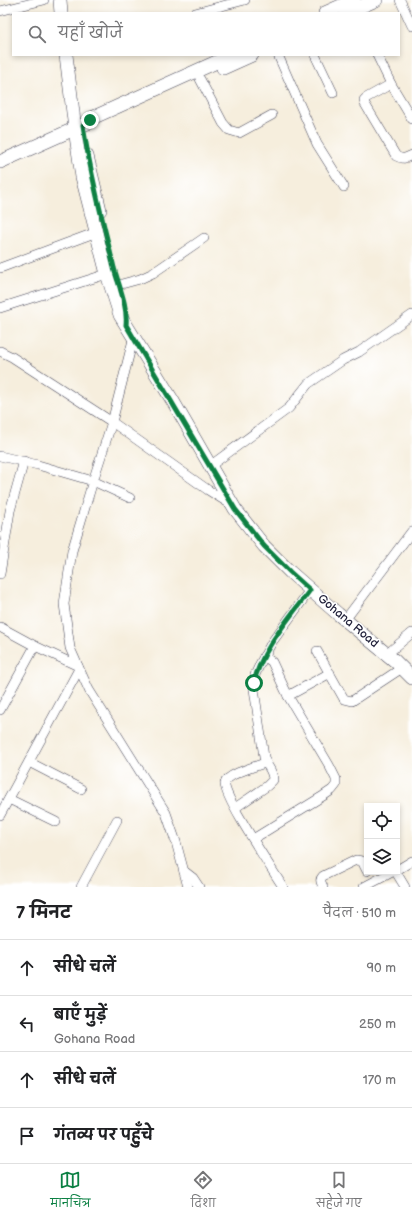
<!DOCTYPE html>
<html lang="hi">
<head>
<meta charset="utf-8">
<style>
	:root { --surface:#fff; --page:#f6f6f6; --text:#202124; --muted:#757577; --line:#e0e0e0; --accent:#0b8043 }
	body { margin:0; font-family:"Balsamiq Sans","Playpen Sans Deva",sans-serif; background:var(--page); color:var(--text) }
	.controls { position:absolute; right:12px; bottom:12px; display:grid; overflow:hidden; border-radius:0px; box-shadow:0 2px 6px #0003 }
	.controls button { width:36px; height:36px; display:grid; place-items:center; padding:0; border:0; border-bottom:1px solid var(--line); background:var(--surface); color:var(--text); font:20px sans-serif }
	.stop { position:absolute; width:12px; height:12px; margin:-9px; border:3px solid #0b8043; border-radius:50%; background:#fff }
	.stop.end { background:#0b8043; border-color:#fff; box-shadow:0 1px 4px #0008 }
	.list { margin:0; padding:0; list-style:none }
	h2 { display:flex; justify-content:space-between; align-items:center; height:52px; margin:0; padding:0 16px; font-size:17px }
	h2 small { font-size:13px; font-weight:400; color:var(--muted) }
	.list li { display:grid; grid-template-columns:26px 1fr auto; gap:12px; align-items:center; box-sizing:border-box; height:56px; padding:0 16px; border-top:1px solid var(--line) }
	.list b { display:block; font-size:15px; white-space:nowrap }
	.list p { margin:0; font-size:13px; white-space:nowrap; color:var(--muted) }
	.list em { font-size:13px; font-style:normal; color:var(--muted) }
	.icon { flex:none; width:22px; height:22px; fill:none; stroke:currentColor; stroke-width:2; stroke-linecap:round; stroke-linejoin:round }
	.map { position:relative; flex:none; width:412px; height:887px; overflow:hidden }
	.search { position:absolute; background:var(--surface); box-shadow:0 2px 6px #0003; left:12px; right:12px; top:12px; height:44px; display:flex; align-items:center; gap:10px; box-sizing:border-box; padding:0 14px; border-radius:0px; color:var(--muted); font-size:15px }
	.sheet { height:276px; background:var(--surface) }
	nav { display:flex; justify-content:space-around; align-items:center; box-sizing:border-box; height:56px; border-top:1px solid var(--line); background:var(--surface); font-size:11px; color:var(--muted) }
	nav a { display:grid; justify-items:center; gap:2px }
	nav .on { color:var(--accent) }
	.map>svg:first-child { display:block }
	.lines { fill:none; stroke-linecap:round; stroke-linejoin:round }
	.street-casing { stroke:#424153; stroke-width:10 }
	.secondary-casing { stroke:#424153; stroke-width:14 }
	.street { stroke:#fff; stroke-width:9 }
	.secondary { stroke:#fff; stroke-width:13 }
	.route { stroke:#0b8043; stroke-width:5 }
	.labels { text-anchor:middle; dominant-baseline:central; stroke-width:3; stroke-linejoin:round; paint-order:stroke }
	.street-label { font-size:12px; fill:#22223b; stroke:#fff }
</style>
</head>
<body>
<div class="map">
<svg width="412" height="887" viewBox="0 0 412 887">
	<rect width="100%" height="100%" fill="#fff"/>
	<filter id="ink" filterUnits="userSpaceOnUse"><feTurbulence type="fractalNoise" baseFrequency=".025" numOctaves="2"/><feDisplacementMap in="SourceGraphic" scale="8" xChannelSelector="R" yChannelSelector="G"/><feConvolveMatrix kernelMatrix="1 2 1 2 8 2 1 2 1" color-interpolation-filters="sRGB"/></filter>
	<filter id="wash" filterUnits="userSpaceOnUse"><feTurbulence type="fractalNoise" baseFrequency=".012" numOctaves="4" result="noise"/><feDisplacementMap in="SourceGraphic" scale="16" xChannelSelector="R" yChannelSelector="G"/><feGaussianBlur stdDeviation="0.9" result="paint"/><feColorMatrix in="noise" values="0 0 0 0 0 0 0 0 0 0 0 0 0 0 0 0 0 1.4 0 .05"/><feComposite in="paint" operator="in"/></filter>
	<g filter="url(#wash)">
		<rect width="100%" height="100%" fill="#f6eedd"/>
	</g>
	<g filter="url(#ink)">
		<g class="lines">
			<defs>
				<g id="street">
					<polyline points="400,0 412,26"/>
					<polyline points="0,11 44,0"/>
					<polyline points="195,13 245,0"/>
					<polyline points="278,55 317,144 344,187"/>
					<polyline points="315,55 333,93"/>
					<polyline points="377,55 391,84 412,119"/>
					<polyline points="200,79 223,123 229,130 239,133 272,115"/>
					<path d="M391 84 366 98 364 100 365 104 396 156C403 160 406 158 412 155"/>
					<polyline points="0,268 97,232"/>
					<polyline points="118,285 140,279 153,273 204,238"/>
					<polyline points="0,308 107,274"/>
					<polyline points="134,336 112,422 93,481 72,551 64,604 70,648 78,666 89,690 166,813 176,842 188,887"/>
					<polyline points="0,351 12,357 112,422 208,490 232,505"/>
					<polyline points="0,456 38,465 93,481 130,498"/>
					<polyline points="210,466 289,408 308,384 343,360 359,352 412,315"/>
					<polyline points="0,574 10,511 24,461"/>
					<polyline points="345,620 412,531"/>
					<polyline points="0,627 35,646 78,666"/>
					<polyline points="317,651 344,699 352,701 402,668"/>
					<polyline points="387,654 412,633"/>
					<polyline points="288,696 330,673"/>
					<polyline points="0,710 35,646"/>
					<polyline points="29,762 81,789"/>
					<path d="M265 763C257 766 227 774 225 783 222 795 274 872 283 887"/>
					<polyline points="9,799 56,822"/>
					<path d="M235 808 267 786 273 780C273 769 266 767 264 757L254 689 255 675 260 664 272 642 310 590"/>
					<polyline points="0,815 79,669"/>
					<polyline points="253,839 323,796 332,790 336,785 336,779 329,765 288,696 272,662 264,656"/>
					<polyline points="397,870 412,861"/>
					<polyline points="184,871 193,878 199,887"/>
					<polyline points="396,872 405,887"/>
					<polyline points="81,887 117,820"/>
					<path d="M323 887C321 882 319 880 323 876L356 860 362 861 367 871"/>
					<polyline points="364,887 392,872"/>
				</g>
				<g id="secondary">
					<polyline points="60,0 61,13"/>
					<polyline points="325,13 354,0"/>
					<polyline points="346,13 376,0"/>
					<polyline points="66,55 75,129 82,177 107,274 120,315 174,403 235,509 264,546 290,572 338,614 395,661 412,678"/>
					<polyline points="223,68 252,55"/>
					<polyline points="87,156 100,210"/>
					<polyline points="0,162 83,125 88,123 92,118 232,55"/>
				</g>
			</defs>
			<!-- street casing -->
			<use href="#street" class="street-casing"/>
			<!-- secondary casing -->
			<use href="#secondary" class="secondary-casing"/>
			<!-- street -->
			<use href="#street" class="street"/>
			<!-- secondary -->
			<use href="#secondary" class="secondary"/>
		</g>
	</g>
	<g class="lines" filter="url(#ink)">
		<!-- route -->
		<path class="route" d="M90 120 83 125C90 174 103 221 114 268 119 286 128 307 126 325L235 509 264 546 290 572 310 590C291 616 260 651 254 683"/>
	</g>
	<g class="labels">
		<!-- street labels -->
		<g class="street-label">
			<text transform="translate(348 621) rotate(40)">Gohana Road</text>
		</g>
	</g>
</svg>
<div class="controls">
<button><svg class="icon" aria-label="locate" viewBox="0 0 24 24"><circle cx="12" cy="12" r="6"/><path d="M12 2v4M12 18v4M2 12h4M18 12h4"/></svg></button>
<button><svg class="icon" aria-label="layers" viewBox="0 0 24 24"><path d="M12 4l9 5-9 5-9-5zM3 14l9 5 9-5"/></svg></button>
</div>
<div class="stop" style="left:254px;top:683px"></div>
<div class="stop end" style="left:90px;top:120px"></div>
<div class="search"><svg class="icon" aria-label="search" viewBox="0 0 24 24"><circle cx="10" cy="10" r="6"/><path d="M15 15l6 6"/></svg>यहाँ खोजें</div>
</div>
<section class="sheet">
<h2>7 मिनट<small>पैदल · 510 m</small></h2>
<ul class="list">
<li><svg class="icon" aria-label="ahead" viewBox="0 0 24 24"><path d="M12 20V5M6 11l6-6 6 6"/></svg><div><b>सीधे चलें</b></div><em>90 m</em></li>
<li><svg class="icon" aria-label="left" viewBox="0 0 24 24"><path d="M17 20v-9H6M10 6l-5 5 5 5"/></svg><div><b>बाएँ मुड़ें</b><p>Gohana Road</p></div><em>250 m</em></li>
<li><svg class="icon" aria-label="ahead" viewBox="0 0 24 24"><path d="M12 20V5M6 11l6-6 6 6"/></svg><div><b>सीधे चलें</b></div><em>170 m</em></li>
<li><svg class="icon" aria-label="arrive" viewBox="0 0 24 24"><path d="M6 21V4h12l-3 4 3 4H6"/></svg><div><b>गंतव्य पर पहुँचे</b></div></li>
</ul>
</section>
<nav>
<a class="on"><svg class="icon" aria-label="map" viewBox="0 0 24 24"><path d="M3 6l6-2 6 2 6-2v14l-6 2-6-2-6 2zM9 4v14M15 6v14"/></svg>मानचित्र</a>
<a><svg class="icon" aria-label="directions" viewBox="0 0 24 24"><path d="M12 3l9 9-9 9-9-9zM9 14v-3h6M13 9l2 2-2 2"/></svg>दिशा</a>
<a><svg class="icon" aria-label="saved" viewBox="0 0 24 24"><path d="M7 4h10v16l-5-4-5 4z"/></svg>सहेजे गए</a>
</nav>
</body>
</html>
